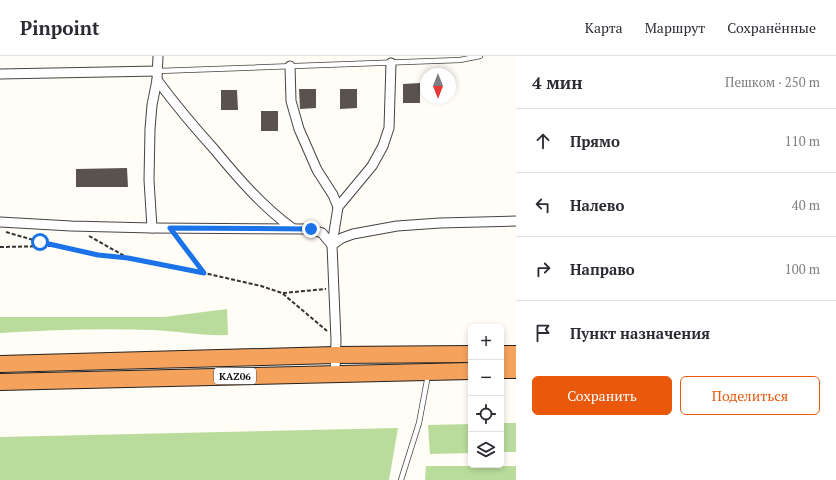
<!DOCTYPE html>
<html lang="ru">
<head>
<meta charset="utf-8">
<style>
	:root { --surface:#fff; --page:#f2f2f3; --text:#2b2b33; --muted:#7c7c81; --line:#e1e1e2; --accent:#ea580c }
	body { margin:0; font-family:"PT Serif",serif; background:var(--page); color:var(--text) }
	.controls { position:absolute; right:12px; bottom:12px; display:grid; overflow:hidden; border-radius:6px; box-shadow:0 2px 6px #0003 }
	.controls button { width:36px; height:36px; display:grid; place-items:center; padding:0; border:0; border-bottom:1px solid var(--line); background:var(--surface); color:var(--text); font:20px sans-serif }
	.compass { position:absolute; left:420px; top:12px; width:36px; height:36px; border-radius:50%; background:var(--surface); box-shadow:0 2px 6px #0003; rotate:180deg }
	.stop { position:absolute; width:12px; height:12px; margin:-9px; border:3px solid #1a73e8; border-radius:50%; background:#fff }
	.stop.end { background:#1a73e8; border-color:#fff; box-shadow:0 1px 4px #0008 }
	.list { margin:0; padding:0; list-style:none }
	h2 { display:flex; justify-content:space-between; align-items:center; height:52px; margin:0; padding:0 16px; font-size:17px }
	h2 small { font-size:13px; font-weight:400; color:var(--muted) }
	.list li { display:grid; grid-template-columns:26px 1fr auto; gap:12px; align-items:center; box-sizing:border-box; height:64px; padding:0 16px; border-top:1px solid var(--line) }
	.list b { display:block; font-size:15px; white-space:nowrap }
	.list em { font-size:13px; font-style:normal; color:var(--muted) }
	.actions { display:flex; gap:8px; padding:12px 16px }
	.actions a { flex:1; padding:9px 0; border:1px solid var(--accent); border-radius:6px; text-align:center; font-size:14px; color:var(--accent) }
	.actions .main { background:var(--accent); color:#fff }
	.icon { flex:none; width:22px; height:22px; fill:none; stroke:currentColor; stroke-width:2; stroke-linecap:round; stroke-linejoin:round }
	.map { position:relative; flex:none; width:516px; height:424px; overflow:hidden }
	header { display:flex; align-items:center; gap:24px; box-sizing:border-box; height:56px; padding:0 20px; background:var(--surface); border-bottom:1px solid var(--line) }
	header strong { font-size:19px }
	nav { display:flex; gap:22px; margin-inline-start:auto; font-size:14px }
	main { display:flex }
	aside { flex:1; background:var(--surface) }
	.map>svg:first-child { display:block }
	.forest { fill:#b9dc9c }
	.building { fill:#5a524d }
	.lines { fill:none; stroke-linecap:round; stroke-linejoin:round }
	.lane-casing { stroke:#444; stroke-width:6 }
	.street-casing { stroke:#444; stroke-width:11 }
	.highway-casing { stroke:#222; stroke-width:18 }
	.path { stroke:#333; stroke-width:2; stroke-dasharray:4 2; stroke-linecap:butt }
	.lane { stroke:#fff; stroke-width:4.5 }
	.street { stroke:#fff; stroke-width:9 }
	.highway { stroke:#f5a25d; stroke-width:16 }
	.route { stroke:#1a73e8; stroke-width:5 }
	.labels { text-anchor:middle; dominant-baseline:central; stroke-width:4; stroke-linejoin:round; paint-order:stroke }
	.shield { fill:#fff; stroke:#585858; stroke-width:1 }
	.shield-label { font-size:10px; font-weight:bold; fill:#111 }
</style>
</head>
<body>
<header>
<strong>Pinpoint</strong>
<nav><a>Карта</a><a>Маршрут</a><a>Сохранённые</a></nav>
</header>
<main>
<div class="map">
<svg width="516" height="424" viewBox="0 0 516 424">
	<rect width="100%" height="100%" fill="#fffdf5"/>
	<!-- forest -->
	<g class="forest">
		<path d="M227 253 228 279C202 280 178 275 152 274 101 272 51 274 0 277V261H164Z"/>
		<rect x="501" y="367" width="15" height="29"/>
		<polygon points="471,368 471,397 430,398 428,369"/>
		<polygon points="398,372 389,424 0,424 0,381"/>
		<polygon points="426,410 516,410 516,424 425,424"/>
	</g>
	<!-- building -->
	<g class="building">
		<polygon points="420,27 420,47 403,47 403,28"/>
		<polygon points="299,33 316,33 316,52 300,53"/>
		<polygon points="340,33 357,33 357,52 340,53"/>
		<polygon points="221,34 237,34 238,54 221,54"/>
		<rect x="261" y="55" width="17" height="20"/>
		<polygon points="127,112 128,131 76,131 76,113"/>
	</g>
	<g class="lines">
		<defs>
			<g id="lane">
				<polyline points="158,15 460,4 480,0"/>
				<polyline points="401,424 419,367 428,319"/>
			</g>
			<g id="street">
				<polyline points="290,10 291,45 299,73 317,114 333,139 338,151"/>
				<polyline points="0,18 158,15"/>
				<path d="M157 24C175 48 194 71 214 93 237 121 262 150 292 172"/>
				<polyline points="0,166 71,170 152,172 311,173 322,177 332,189"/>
				<polyline points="152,172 149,124 150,73 152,49 157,24 158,0"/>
				<polyline points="332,189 338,151 372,110 383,90 389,72 391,7"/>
				<polyline points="335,317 336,284 332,189 342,182 353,178 397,170 440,167 516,165"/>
			</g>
			<g id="highway">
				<polyline points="501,298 516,298"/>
				<polyline points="0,308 335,299 471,298"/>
				<polyline points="501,314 516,314"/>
				<polyline points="0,326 471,315"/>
			</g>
		</defs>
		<!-- lane casing -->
		<use href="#lane" class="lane-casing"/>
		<!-- street casing -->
		<use href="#street" class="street-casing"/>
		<!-- highway casing -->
		<use href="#highway" class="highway-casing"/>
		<!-- path -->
		<g class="path">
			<path d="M6 176C46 188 85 198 127 202"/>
			<polyline points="89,180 128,202 204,217 261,230 282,237 327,275"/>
			<polyline points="177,181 203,216"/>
			<polyline points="0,191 52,190"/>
			<polyline points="283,237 326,233"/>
		</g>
		<!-- lane -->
		<use href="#lane" class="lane"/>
		<!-- street -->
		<use href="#street" class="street"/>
		<!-- highway -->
		<use href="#highway" class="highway"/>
	</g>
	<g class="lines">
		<!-- route -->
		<polyline class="route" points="40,186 98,199 128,202 204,217 170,172 311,173"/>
	</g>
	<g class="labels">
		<!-- shield labels -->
		<rect class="shield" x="214" y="312" width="42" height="16" rx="3"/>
		<g class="shield-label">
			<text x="235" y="320">KАZ06</text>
		</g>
	</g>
</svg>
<div class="controls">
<button>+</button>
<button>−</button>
<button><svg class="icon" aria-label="locate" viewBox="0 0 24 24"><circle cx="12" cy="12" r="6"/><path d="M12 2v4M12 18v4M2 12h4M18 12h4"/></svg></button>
<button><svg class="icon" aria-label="layers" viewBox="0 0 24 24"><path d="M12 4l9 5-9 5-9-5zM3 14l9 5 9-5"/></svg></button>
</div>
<svg class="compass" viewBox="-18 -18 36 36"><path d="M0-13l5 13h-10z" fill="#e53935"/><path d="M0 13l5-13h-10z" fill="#7c7c81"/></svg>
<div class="stop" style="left:40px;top:186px"></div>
<div class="stop end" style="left:311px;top:173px"></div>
</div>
<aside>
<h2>4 мин<small>Пешком · 250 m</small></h2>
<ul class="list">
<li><svg class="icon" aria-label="ahead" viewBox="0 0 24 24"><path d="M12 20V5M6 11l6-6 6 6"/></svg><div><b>Прямо</b></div><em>110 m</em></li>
<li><svg class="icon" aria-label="left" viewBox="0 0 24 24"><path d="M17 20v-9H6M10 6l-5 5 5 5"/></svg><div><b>Налево</b></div><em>40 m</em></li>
<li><svg class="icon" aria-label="right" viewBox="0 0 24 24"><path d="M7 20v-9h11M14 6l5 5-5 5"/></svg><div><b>Направо</b></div><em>100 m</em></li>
<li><svg class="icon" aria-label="arrive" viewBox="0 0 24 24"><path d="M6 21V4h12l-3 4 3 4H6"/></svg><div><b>Пункт назначения</b></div></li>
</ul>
<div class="actions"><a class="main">Сохранить</a><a>Поделиться</a></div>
</aside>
</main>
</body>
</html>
